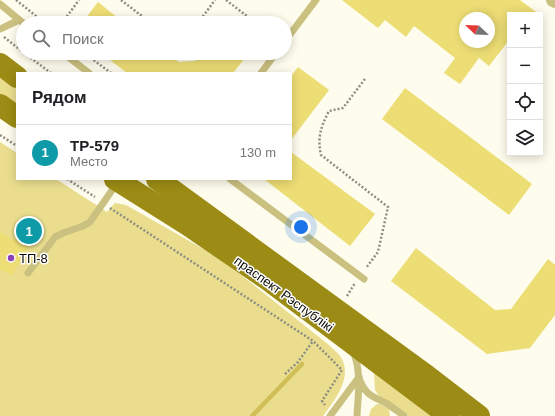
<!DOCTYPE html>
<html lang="ru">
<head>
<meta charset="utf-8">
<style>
	:root { --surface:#fff; --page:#f6f6f6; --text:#202124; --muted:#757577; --line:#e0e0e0; --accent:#111827 }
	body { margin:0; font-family:Helvetica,sans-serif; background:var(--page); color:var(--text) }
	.controls { position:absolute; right:12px; top:12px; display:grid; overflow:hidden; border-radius:0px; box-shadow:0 2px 10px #0003 }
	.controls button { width:36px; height:36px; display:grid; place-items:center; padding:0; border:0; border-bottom:1px solid var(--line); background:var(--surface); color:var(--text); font:20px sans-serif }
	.compass { position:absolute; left:459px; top:12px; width:36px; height:36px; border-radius:50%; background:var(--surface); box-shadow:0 2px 10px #0003; rotate:293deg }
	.you { position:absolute; left:301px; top:227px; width:14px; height:14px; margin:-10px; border:3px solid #fff; border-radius:50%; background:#1a73e8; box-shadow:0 0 0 6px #1a73e833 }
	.badge { display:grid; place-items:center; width:26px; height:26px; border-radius:50%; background:var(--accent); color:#fff; font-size:13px; font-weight:700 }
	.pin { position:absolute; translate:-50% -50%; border:2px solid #fff; box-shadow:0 1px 4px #0006 }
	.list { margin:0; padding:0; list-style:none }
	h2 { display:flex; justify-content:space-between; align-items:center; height:52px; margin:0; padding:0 16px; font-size:17px }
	h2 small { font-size:13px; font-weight:400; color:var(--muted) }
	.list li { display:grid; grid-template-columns:26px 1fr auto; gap:12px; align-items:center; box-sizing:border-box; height:56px; padding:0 16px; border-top:1px solid var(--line) }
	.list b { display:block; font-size:15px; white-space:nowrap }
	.list p { margin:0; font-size:13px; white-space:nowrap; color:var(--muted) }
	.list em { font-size:13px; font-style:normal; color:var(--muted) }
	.icon { flex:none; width:22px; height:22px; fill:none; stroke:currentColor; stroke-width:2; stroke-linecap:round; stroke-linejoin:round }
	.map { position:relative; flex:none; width:555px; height:416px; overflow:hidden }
	.search { position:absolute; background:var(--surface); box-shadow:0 2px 10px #0003; left:16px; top:16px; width:276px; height:44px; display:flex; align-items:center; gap:10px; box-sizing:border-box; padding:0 14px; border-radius:22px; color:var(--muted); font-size:15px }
	.panel { position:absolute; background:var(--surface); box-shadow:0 2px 10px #0003; left:16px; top:72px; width:276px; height:108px; border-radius:0px }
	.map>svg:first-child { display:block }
	.green { fill:#eade8e }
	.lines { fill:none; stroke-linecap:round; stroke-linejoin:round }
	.stream { stroke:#cfbf56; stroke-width:4.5 }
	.building { fill:#eddd75; fill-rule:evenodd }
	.path { stroke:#908e82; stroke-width:2.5; stroke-dasharray:2 2; stroke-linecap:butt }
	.lane { stroke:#cac080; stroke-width:7 }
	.street { stroke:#cac080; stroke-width:14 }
	.primary { stroke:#9c8c15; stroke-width:22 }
	.poi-dot { fill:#8b43b6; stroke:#fff; stroke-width:1.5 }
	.labels { text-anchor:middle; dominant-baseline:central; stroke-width:3; stroke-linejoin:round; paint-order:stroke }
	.poi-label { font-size:13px; fill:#0d0c04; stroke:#fff; text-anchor:start }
	.street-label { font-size:13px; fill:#0d0c04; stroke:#fff }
</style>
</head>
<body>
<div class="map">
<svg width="555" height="416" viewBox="0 0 555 416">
	<rect width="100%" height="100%" fill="#fefcec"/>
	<!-- green -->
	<g class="green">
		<polygon points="0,75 17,88 17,106 0,94"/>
		<path d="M0 142 17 153V179H56L107 212 115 203 126 205 221 259 329 345C332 348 337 352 340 356 354 376 335 400 323 416H0Z"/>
		<polygon points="374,373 441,416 409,416 397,406 379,396 375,390"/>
		<polygon points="377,404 380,404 389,409 390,416 369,416 371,409"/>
	</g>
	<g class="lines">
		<!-- stream -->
		<polyline class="stream" points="252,416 302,364"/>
	</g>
	<!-- building -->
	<g class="building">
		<path d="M342 0H520L540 15H510V39L489 66 479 58 460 84 444 73 455 58 414 26 406 37 385 20 378 28ZM465 18H489V42H465Z"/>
		<polygon points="98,2 124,23 82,23"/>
		<polygon points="101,53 166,53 179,62 195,61 201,53 249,53 233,73 127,73"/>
		<polygon points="298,67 329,90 291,140 291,76"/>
		<polygon points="405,88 532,184 509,215 382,119"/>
		<polygon points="291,152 375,214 350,246 264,179 291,179"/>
		<polygon points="25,219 41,228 32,243 31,242 12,276 0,269 0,232 13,240"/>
		<polygon points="416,248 495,310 511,309 548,259 555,265 555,315 530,348 487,354 391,281"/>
	</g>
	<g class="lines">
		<!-- path -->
		<g class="path">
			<polyline points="16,0 45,23"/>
			<polyline points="121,0 151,23"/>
			<polyline points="226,0 256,23"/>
			<polyline points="62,23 79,0"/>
			<polyline points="198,23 215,0"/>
			<polyline points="4,37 23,52"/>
			<polyline points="24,53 51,73"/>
			<polyline points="84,53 111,73"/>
			<path d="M365 79 343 108 329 111C321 126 317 138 321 155L388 207 378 252 366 268"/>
			<polyline points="0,135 17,146"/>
			<polyline points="67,179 95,197"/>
			<polyline points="110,208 313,341 342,370 322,401 325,405"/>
			<polyline points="347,296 355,283"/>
			<polyline points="285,374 298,362 313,341"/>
		</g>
		<!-- lane -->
		<g class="lane">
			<polyline points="0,4 23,23"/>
			<polyline points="0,29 19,20"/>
			<polyline points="285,41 316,0"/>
			<polyline points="63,53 89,73"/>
			<polyline points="261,73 276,53"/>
			<polyline points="230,179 364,279"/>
			<polyline points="28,273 55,237 63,233 83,226 90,222 117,183"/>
			<path d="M353 351C362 372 358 394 357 416"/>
			<path d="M359 378C365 395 372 396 386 403 392 407 398 411 404 416"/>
			<polyline points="330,416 359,377"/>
		</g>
		<!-- street -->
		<polyline class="street" points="553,0 555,1"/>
		<!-- primary -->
		<g class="primary">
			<polyline points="0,64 17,77"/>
			<polyline points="0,105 17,117"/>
			<polyline points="115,179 188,225 267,279 449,416"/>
			<polyline points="157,179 427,376 479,416"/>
		</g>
	</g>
	<!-- markers -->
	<circle class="poi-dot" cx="11" cy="258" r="4"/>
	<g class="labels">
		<!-- poi labels -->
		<g class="poi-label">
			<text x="19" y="258">ТП-8</text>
		</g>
		<!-- street labels -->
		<g class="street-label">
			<text transform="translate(284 294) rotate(36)">праспект Рэспублікі</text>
		</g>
	</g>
</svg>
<div class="controls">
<button>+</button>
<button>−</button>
<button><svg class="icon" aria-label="locate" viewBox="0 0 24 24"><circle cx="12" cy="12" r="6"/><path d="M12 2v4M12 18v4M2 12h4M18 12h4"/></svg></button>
<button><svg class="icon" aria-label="layers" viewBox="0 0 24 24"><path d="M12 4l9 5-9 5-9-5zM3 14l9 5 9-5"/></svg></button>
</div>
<svg class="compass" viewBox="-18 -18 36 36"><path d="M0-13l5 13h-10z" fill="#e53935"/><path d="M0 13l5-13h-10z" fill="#757577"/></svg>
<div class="you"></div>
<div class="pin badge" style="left:29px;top:231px;background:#0f9aa8">1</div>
<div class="search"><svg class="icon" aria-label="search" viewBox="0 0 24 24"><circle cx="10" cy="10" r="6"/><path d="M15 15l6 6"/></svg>Поиск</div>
<section class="panel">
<h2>Рядом<small></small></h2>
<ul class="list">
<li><span class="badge" style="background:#0f9aa8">1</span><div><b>ТР-579</b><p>Место</p></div><em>130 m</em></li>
</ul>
</section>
</div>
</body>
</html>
